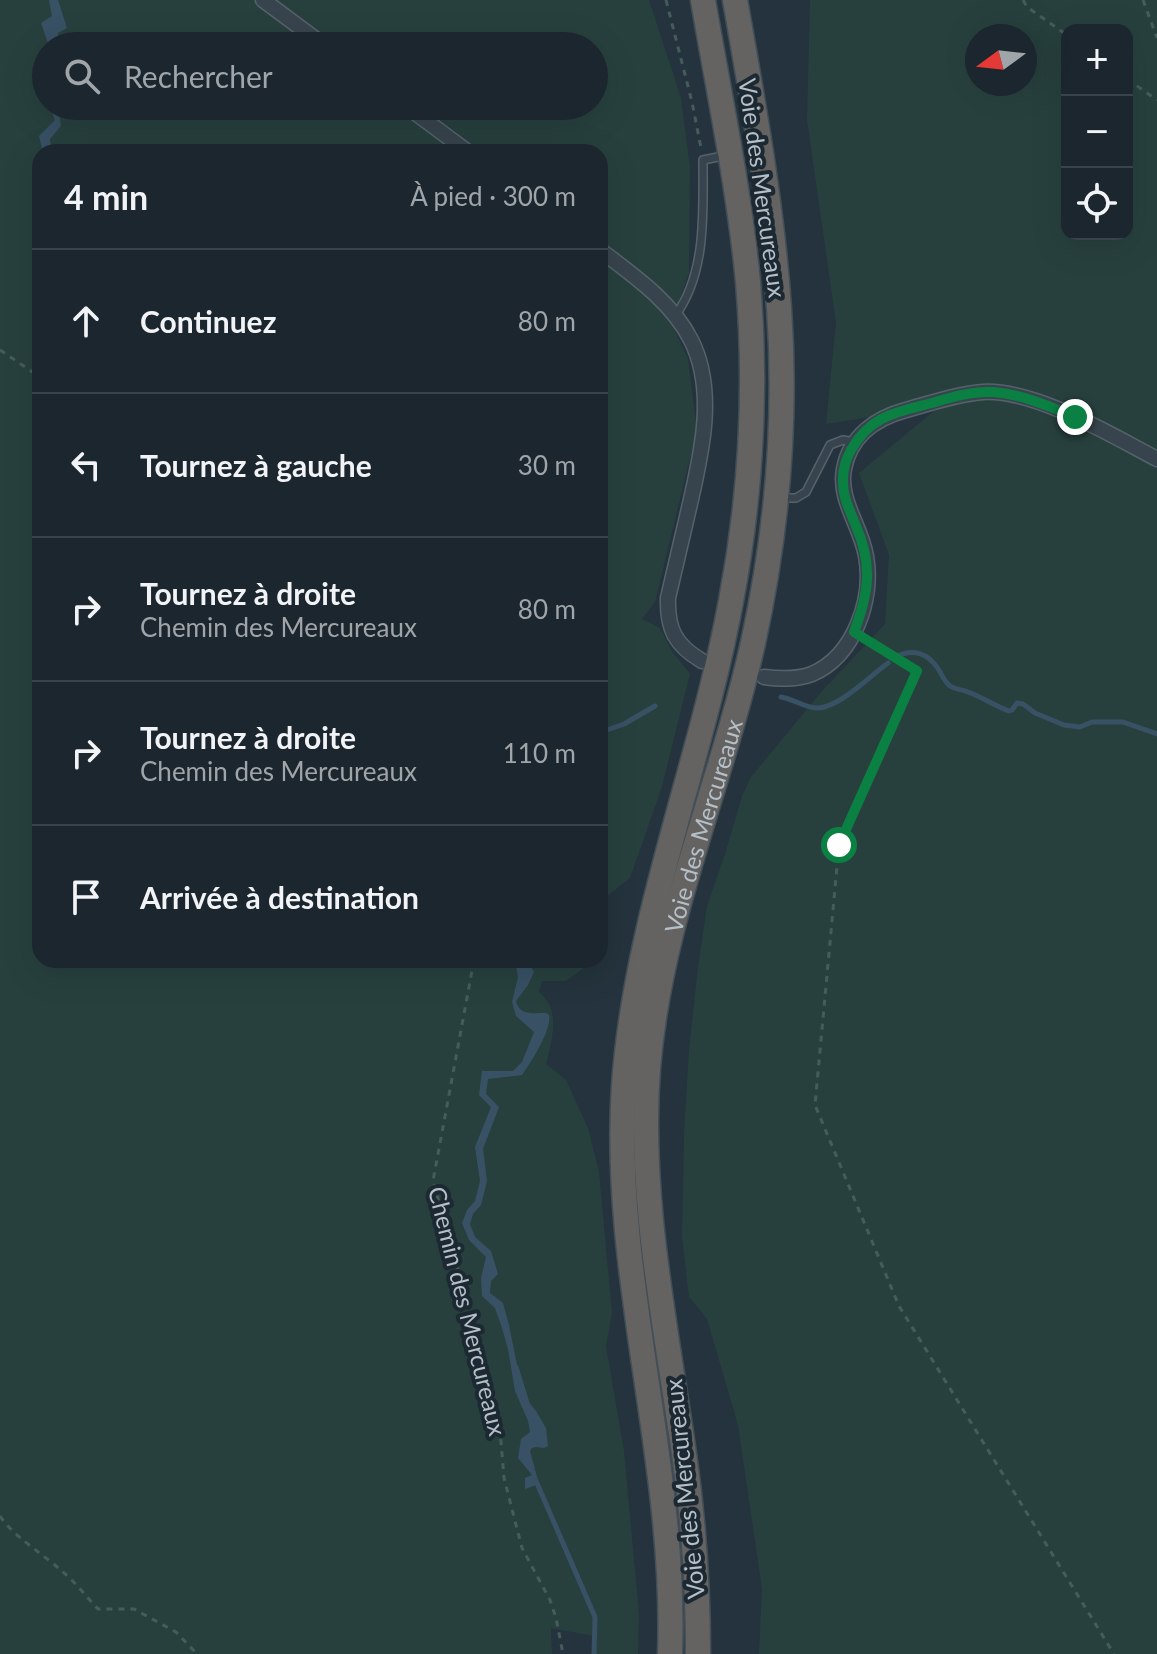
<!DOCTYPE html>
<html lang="fr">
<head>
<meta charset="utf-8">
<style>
	:root { --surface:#1b262e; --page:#28323a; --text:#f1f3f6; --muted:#a0a5aa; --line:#39434a }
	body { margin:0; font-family:Lato,sans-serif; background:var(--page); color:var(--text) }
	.controls { position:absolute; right:24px; top:24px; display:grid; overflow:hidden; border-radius:16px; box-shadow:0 8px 32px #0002 }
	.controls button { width:72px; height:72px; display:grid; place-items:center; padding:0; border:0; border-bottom:2px solid var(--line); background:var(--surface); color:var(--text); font:40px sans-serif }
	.compass { position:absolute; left:965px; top:24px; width:72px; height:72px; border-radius:50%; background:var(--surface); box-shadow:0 8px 32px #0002; rotate:255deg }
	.stop { position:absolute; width:24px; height:24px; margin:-18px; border:6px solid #0b8043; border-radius:50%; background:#fff }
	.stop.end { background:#0b8043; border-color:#fff; box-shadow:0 2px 8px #0008 }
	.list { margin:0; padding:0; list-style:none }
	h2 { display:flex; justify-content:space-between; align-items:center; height:104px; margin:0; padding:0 32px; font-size:34px }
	h2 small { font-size:26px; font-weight:400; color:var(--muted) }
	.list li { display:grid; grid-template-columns:52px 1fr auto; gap:24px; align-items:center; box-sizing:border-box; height:144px; padding:0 32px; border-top:2px solid var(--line) }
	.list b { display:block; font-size:30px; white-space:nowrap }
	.list p { margin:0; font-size:26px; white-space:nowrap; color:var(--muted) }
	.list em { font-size:26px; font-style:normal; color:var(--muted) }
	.icon { flex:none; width:44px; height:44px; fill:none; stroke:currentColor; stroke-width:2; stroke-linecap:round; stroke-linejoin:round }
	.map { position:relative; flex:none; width:1157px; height:1654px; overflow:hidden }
	.search { position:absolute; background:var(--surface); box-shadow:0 8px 32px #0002; left:32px; top:32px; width:576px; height:88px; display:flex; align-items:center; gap:20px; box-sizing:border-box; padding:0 28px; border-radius:44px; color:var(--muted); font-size:30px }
	.panel { position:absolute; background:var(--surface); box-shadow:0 8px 32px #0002; left:32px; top:144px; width:576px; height:824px; border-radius:24px }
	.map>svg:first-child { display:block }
	.green { fill:#27403e; fill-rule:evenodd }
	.water { fill:#385164 }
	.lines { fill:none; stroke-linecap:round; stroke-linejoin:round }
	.stream { stroke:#385164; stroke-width:5 }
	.service-casing { stroke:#56626b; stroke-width:10 }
	.minor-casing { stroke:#56626b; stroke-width:17 }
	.trunk-casing { stroke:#434f58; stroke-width:27 }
	.path { stroke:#465c5b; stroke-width:3; stroke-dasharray:6 6; stroke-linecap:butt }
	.service { stroke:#38444d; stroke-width:7 }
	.minor { stroke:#38444d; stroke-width:14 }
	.trunk { stroke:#646361; stroke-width:24 }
	.route { stroke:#0b8043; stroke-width:10 }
	.labels { text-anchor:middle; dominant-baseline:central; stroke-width:8; stroke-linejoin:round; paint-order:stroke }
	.street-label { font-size:24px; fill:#b4bfc8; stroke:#1d2932 }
</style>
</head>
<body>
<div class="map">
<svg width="1157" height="1654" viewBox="0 0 1157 1654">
	<rect width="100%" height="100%" fill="#24333d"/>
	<!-- green -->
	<g class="green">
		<path d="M0 0H649L681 98 690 168 689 273 671 322 688 359 697 430 655 602 642 619 660 628 672 651 690 674 662 787 630 878 600 902V152H40V960H591V963L566 981H542L539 992C542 995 546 998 548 1002 558 1019 551 1046 546 1064L566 1080 588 1128 599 1172 612 1313 606 1346 624 1451 639 1614 638 1654H594V1636L551 1628 552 1654H0ZM46 46H594V106H46Z"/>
		<path d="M810 0H1157V1654H759L762 1589 738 1425 707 1319 689 1297 682 1237 684 1134 689 1050 698 967 707 906 725 854 742 796 751 777 822 691 885 624 889 555 859 473 940 406 826 424 836 322 807 120ZM1067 30H1127V234H1067ZM977 36H1025V84H977Z"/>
	</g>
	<!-- water -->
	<g class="water">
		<polygon points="49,0 58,0 67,28 58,33 60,46 49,46 41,23 52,16"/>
		<polygon points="50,106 58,106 61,126 50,139 52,152 43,152 39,136 55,120"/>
		<path d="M515 960C521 960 532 966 534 972L528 985 516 1001C519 1016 534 1013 546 1013L549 1015C552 1030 531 1062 522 1075L488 1079 486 1094 499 1107 483 1149 487 1181 481 1205 473 1214 470 1224 475 1237 491 1251 498 1274 491 1281 490 1293 503 1303 509 1325 523 1395 536 1411 546 1428 548 1446 544 1448 536 1447 532 1448 530 1451 539 1484 525 1489V1478L532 1475 518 1458 521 1439 530 1432 528 1421 515 1391 508 1349 502 1328 495 1308 482 1296 481 1278 486 1257 469 1240 462 1223 467 1210 475 1201 480 1181 475 1147 491 1107 479 1095 482 1071H513L522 1062 534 1032 516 1016 512 1002 518 977Z"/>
	</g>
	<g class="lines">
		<!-- stream -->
		<g class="stream">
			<path d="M895 657C913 648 928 653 939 670 942 676 945 682 950 686 956 690 961 689 968 692 982 697 995 706 1009 711L1012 710 1017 703 1023 704 1035 713 1064 725 1080 727 1092 722H1123L1157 734"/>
			<path d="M781 697C794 699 804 708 818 708 840 707 870 676 888 663"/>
			<polyline points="600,737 604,731 624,724 655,706"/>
			<polyline points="516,1367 527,1403"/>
			<polyline points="536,1481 595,1617 594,1654"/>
		</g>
		<defs>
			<g id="service">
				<path d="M675 316C707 273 703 211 703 160L728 155"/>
				<polyline points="781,498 796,498 806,492 830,445 843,440 854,442"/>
			</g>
			<g id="minor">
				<polyline points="263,0 325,46"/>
				<polyline points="406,106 468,152"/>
				<path d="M600 250C633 275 672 302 691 340 717 391 701 456 689 508 682 538 675 568 668 598 667 629 675 645 702 661"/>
				<path d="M764 677C780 679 796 680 812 674 854 656 874 599 866 556 861 526 838 500 844 469 850 436 876 418 906 410 931 403 957 394 983 392 1035 389 1111 435 1157 459"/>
			</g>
			<g id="trunk">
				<path d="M670 1654C677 1462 611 1275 624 1085 636 918 701 764 731 601 751 496 757 389 748 282 739 188 719 94 703 0"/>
				<path id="s1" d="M698 1654C698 1589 694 1525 685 1461 667 1330 638 1201 648 1068 660 921 721 786 753 643 777 533 787 421 779 308 772 205 753 102 735 0"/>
			</g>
		</defs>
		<!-- service casing -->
		<use href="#service" class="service-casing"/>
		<!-- minor casing -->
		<use href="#minor" class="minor-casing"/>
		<!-- trunk casing -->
		<use href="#trunk" class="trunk-casing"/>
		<!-- path -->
		<g class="path">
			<polyline points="666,0 692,102 701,148"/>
			<polyline points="1023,0 1027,7 1067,35"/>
			<polyline points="1143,0 1157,38"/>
			<polyline points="1127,79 1157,100"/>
			<polyline points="0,350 40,377"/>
			<polyline points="864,639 917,671 839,845 815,1105 899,1306 1114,1654"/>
			<polyline points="474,960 433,1181 499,1417 504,1478 522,1548 550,1600 556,1618 563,1654"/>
			<path d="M0 1516C14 1537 43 1554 62 1571 75 1582 86 1596 98 1609H134L176 1632 197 1654"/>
		</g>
		<!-- service -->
		<use href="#service" class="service"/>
		<!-- minor -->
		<use href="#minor" class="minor"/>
		<!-- trunk -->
		<use href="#trunk" class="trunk"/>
	</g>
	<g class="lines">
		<!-- route -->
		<path class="route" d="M839 845 917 671 854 632C869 593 873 565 856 526 850 511 842 496 843 479 843 468 846 459 851 450 871 415 897 412 932 403 952 397 972 391 993 392 1021 394 1049 406 1075 417"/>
	</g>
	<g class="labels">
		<!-- street labels -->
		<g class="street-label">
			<text transform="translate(763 188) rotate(82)">Voie des Mercureaux</text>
			<text stroke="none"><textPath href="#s1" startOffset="838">Voie des Mercureaux</textPath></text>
			<text transform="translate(468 1311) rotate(76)">Chemin des Mercureaux</text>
			<text transform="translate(684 1489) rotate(-96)">Voie des Mercureaux</text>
		</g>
	</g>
</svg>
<div class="controls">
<button>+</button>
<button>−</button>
<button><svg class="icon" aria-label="locate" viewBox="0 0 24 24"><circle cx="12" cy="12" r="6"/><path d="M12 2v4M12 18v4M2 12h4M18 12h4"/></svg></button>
</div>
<svg class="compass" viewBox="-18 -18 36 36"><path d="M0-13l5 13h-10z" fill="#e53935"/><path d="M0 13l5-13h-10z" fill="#a0a5aa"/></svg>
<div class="stop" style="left:839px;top:845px"></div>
<div class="stop end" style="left:1075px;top:417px"></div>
<div class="search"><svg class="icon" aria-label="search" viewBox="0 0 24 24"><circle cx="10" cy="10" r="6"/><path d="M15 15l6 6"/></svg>Rechercher</div>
<section class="panel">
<h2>4 min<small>À pied · 300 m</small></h2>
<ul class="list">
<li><svg class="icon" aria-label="ahead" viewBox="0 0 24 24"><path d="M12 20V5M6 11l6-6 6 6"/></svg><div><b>Continuez</b></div><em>80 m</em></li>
<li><svg class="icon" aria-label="left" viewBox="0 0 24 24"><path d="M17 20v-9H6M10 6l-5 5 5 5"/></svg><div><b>Tournez à gauche</b></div><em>30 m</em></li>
<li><svg class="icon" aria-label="right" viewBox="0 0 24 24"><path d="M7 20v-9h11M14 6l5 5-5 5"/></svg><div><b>Tournez à droite</b><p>Chemin des Mercureaux</p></div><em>80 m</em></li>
<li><svg class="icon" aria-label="right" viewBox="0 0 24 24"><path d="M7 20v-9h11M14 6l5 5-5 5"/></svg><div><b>Tournez à droite</b><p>Chemin des Mercureaux</p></div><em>110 m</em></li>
<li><svg class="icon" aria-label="arrive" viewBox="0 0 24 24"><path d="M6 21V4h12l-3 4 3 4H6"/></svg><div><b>Arrivée à destination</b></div></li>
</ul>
</section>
</div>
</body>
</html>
